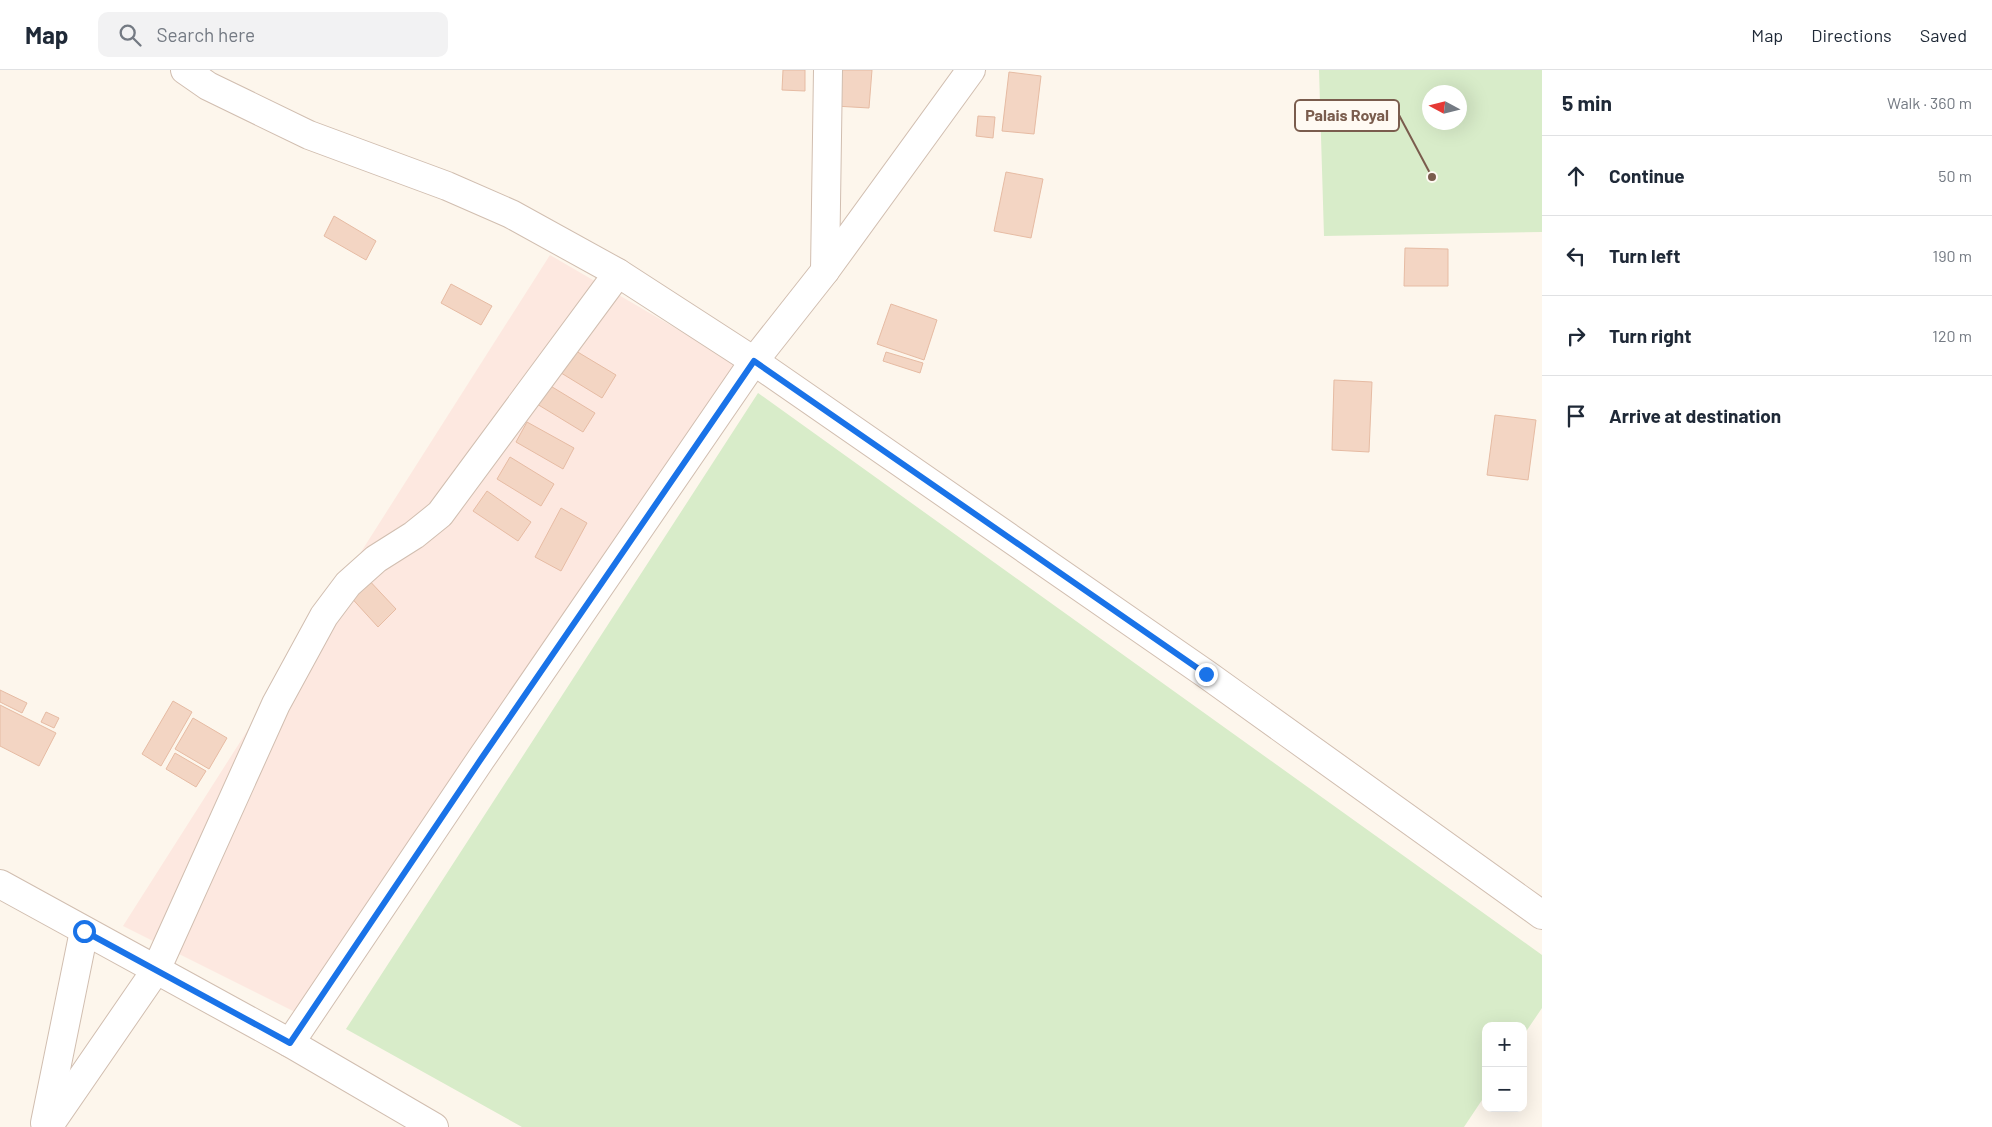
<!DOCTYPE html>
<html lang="en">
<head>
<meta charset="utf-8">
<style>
	:root { --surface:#fff; --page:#f2f2f3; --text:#1f2937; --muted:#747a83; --line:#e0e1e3 }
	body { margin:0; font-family:Barlow,sans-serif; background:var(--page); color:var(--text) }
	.controls { position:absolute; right:15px; bottom:15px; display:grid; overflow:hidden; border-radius:10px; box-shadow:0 5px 20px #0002 }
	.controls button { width:45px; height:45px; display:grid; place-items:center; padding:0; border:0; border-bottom:1px solid var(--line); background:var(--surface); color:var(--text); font:25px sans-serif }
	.compass { position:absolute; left:1422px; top:15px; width:45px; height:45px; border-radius:50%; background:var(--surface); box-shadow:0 5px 20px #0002; rotate:277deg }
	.stop { position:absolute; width:15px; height:15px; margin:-11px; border:4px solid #1a73e8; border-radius:50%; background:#fff }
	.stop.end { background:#1a73e8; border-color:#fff; box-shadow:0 1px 5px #0008 }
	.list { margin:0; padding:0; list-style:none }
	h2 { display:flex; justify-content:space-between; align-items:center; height:65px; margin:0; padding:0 20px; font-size:21px }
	h2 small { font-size:16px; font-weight:400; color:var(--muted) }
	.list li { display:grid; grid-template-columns:32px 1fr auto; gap:15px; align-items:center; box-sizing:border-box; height:80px; padding:0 20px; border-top:1px solid var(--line) }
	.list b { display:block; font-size:19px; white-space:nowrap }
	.list em { font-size:16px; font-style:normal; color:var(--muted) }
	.icon { flex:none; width:28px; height:28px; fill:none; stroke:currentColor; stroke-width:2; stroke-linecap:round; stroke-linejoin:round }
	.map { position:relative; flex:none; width:1542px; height:1057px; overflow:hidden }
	header { display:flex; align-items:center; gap:30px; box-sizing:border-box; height:70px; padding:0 25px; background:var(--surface); border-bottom:1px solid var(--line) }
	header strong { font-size:24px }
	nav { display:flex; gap:28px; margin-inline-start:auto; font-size:18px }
	.search { width:350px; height:45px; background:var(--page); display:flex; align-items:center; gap:12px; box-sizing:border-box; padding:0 18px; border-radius:10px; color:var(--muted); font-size:19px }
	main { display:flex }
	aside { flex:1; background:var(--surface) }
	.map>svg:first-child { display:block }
	.commercial { fill:#fde8e0 }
	.green { fill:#d8ecc9; fill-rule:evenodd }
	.building { fill:#f3d5c3; stroke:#e6bba3 }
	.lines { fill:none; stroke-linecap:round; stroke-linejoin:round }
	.minor-casing { stroke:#d1beb0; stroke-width:30 }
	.minor { stroke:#fff; stroke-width:28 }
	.route { stroke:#1a73e8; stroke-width:6 }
	.leader { fill:none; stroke:#7a5c4d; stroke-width:2 }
	.callout-dot { fill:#7a5c4d; stroke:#fffaf3; stroke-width:2 }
	.callout { fill:#fffaf3; stroke:#7a5c4d; stroke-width:2 }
	.callout-label { font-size:16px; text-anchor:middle; font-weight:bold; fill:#7a5c4d }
</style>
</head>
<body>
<header>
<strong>Map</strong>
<div class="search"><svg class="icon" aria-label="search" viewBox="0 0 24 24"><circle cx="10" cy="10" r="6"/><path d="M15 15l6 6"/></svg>Search here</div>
<nav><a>Map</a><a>Directions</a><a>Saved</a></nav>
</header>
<main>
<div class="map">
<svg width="1542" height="1057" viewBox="0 0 1542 1057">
	<rect width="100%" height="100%" fill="#fdf6ec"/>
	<!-- commercial -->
	<polygon class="commercial" points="550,185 739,295 301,945 123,856"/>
	<!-- green -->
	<g class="green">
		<path d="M1319 0H1542V162L1324 166ZM1430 22H1460V52H1430Z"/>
		<polygon points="758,323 1542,885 1542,938 1523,966 1523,956 1486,956 1486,1024 1464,1057 522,1057 346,959"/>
	</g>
	<!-- building -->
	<g class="building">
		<polygon points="783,0 805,0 805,21 782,20"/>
		<polygon points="838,0 872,0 869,38 835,36"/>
		<polygon points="1009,2 1041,6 1034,64 1002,61"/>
		<polygon points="978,46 995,47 993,68 976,66"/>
		<polygon points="1006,102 1043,109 1031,168 994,161"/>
		<polygon points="334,146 376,171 366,190 324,166"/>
		<polygon points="1405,178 1448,179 1448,216 1404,216"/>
		<polygon points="451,214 492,236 481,255 441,233"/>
		<polygon points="891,234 937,250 924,290 877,274"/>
		<polygon points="566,275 616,305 602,328 553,298"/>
		<polygon points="886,282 923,293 920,303 883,291"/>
		<polygon points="1334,310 1372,312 1369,382 1332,380"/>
		<polygon points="544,312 595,343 583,362 532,331"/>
		<polygon points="1495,345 1536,350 1528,410 1487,405"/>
		<polygon points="527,352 574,378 563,399 516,372"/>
		<polygon points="510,387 554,414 541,436 497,409"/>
		<polygon points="487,421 531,452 518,471 473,441"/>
		<polygon points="561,438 587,453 561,501 535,487"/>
		<polygon points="365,506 396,539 378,557 347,523"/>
		<polygon points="0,620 27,633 22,643 0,632"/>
		<polygon points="173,631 192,642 161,696 142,684"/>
		<polygon points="0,635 56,663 39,696 0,676"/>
		<polygon points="46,642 59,648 54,658 41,652"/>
		<polygon points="193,648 227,668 209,699 175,679"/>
		<polygon points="175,683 206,701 196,717 166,699"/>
	</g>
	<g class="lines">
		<defs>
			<g id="minor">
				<polyline points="185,0 208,16 309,65 447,116 511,144 618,203 754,291 1206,604 1542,845"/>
				<polyline points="825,201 828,0"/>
				<polyline points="0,814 290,973 434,1057"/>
				<polyline points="290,973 481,689 754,291 825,201 971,0"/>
				<polyline points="45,1053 84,861"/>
				<polyline points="48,1057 156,900 276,634 324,546 348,514 376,489 414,465 440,444 618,203"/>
			</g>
		</defs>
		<!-- minor casing -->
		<use href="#minor" class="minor-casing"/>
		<!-- minor -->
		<use href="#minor" class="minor"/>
	</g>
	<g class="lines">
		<!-- route -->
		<polyline class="route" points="84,861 290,973 481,689 754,291 1206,604"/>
	</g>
	<!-- callouts -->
	<path class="leader" d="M1432 107L1399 45"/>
	<circle class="callout-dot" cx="1432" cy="107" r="5"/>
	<rect class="callout" x="1295" y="30" width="104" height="31" rx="5"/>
	<g class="callout-label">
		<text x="1347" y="51">Palais Royal</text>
	</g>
</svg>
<div class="controls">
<button>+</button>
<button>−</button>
</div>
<svg class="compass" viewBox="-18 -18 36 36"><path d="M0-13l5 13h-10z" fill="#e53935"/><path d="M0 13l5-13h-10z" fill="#747a83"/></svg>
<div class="stop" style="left:84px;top:861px"></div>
<div class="stop end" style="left:1206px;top:604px"></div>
</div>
<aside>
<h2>5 min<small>Walk · 360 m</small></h2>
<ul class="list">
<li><svg class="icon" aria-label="ahead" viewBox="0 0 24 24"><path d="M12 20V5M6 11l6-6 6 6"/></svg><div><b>Continue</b></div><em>50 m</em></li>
<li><svg class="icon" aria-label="left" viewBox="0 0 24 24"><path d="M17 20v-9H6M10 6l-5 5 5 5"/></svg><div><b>Turn left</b></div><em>190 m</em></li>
<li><svg class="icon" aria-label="right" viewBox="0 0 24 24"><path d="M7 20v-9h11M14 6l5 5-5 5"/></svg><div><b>Turn right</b></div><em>120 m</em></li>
<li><svg class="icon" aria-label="arrive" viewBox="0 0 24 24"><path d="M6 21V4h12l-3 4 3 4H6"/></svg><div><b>Arrive at destination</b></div></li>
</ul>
</aside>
</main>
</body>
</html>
